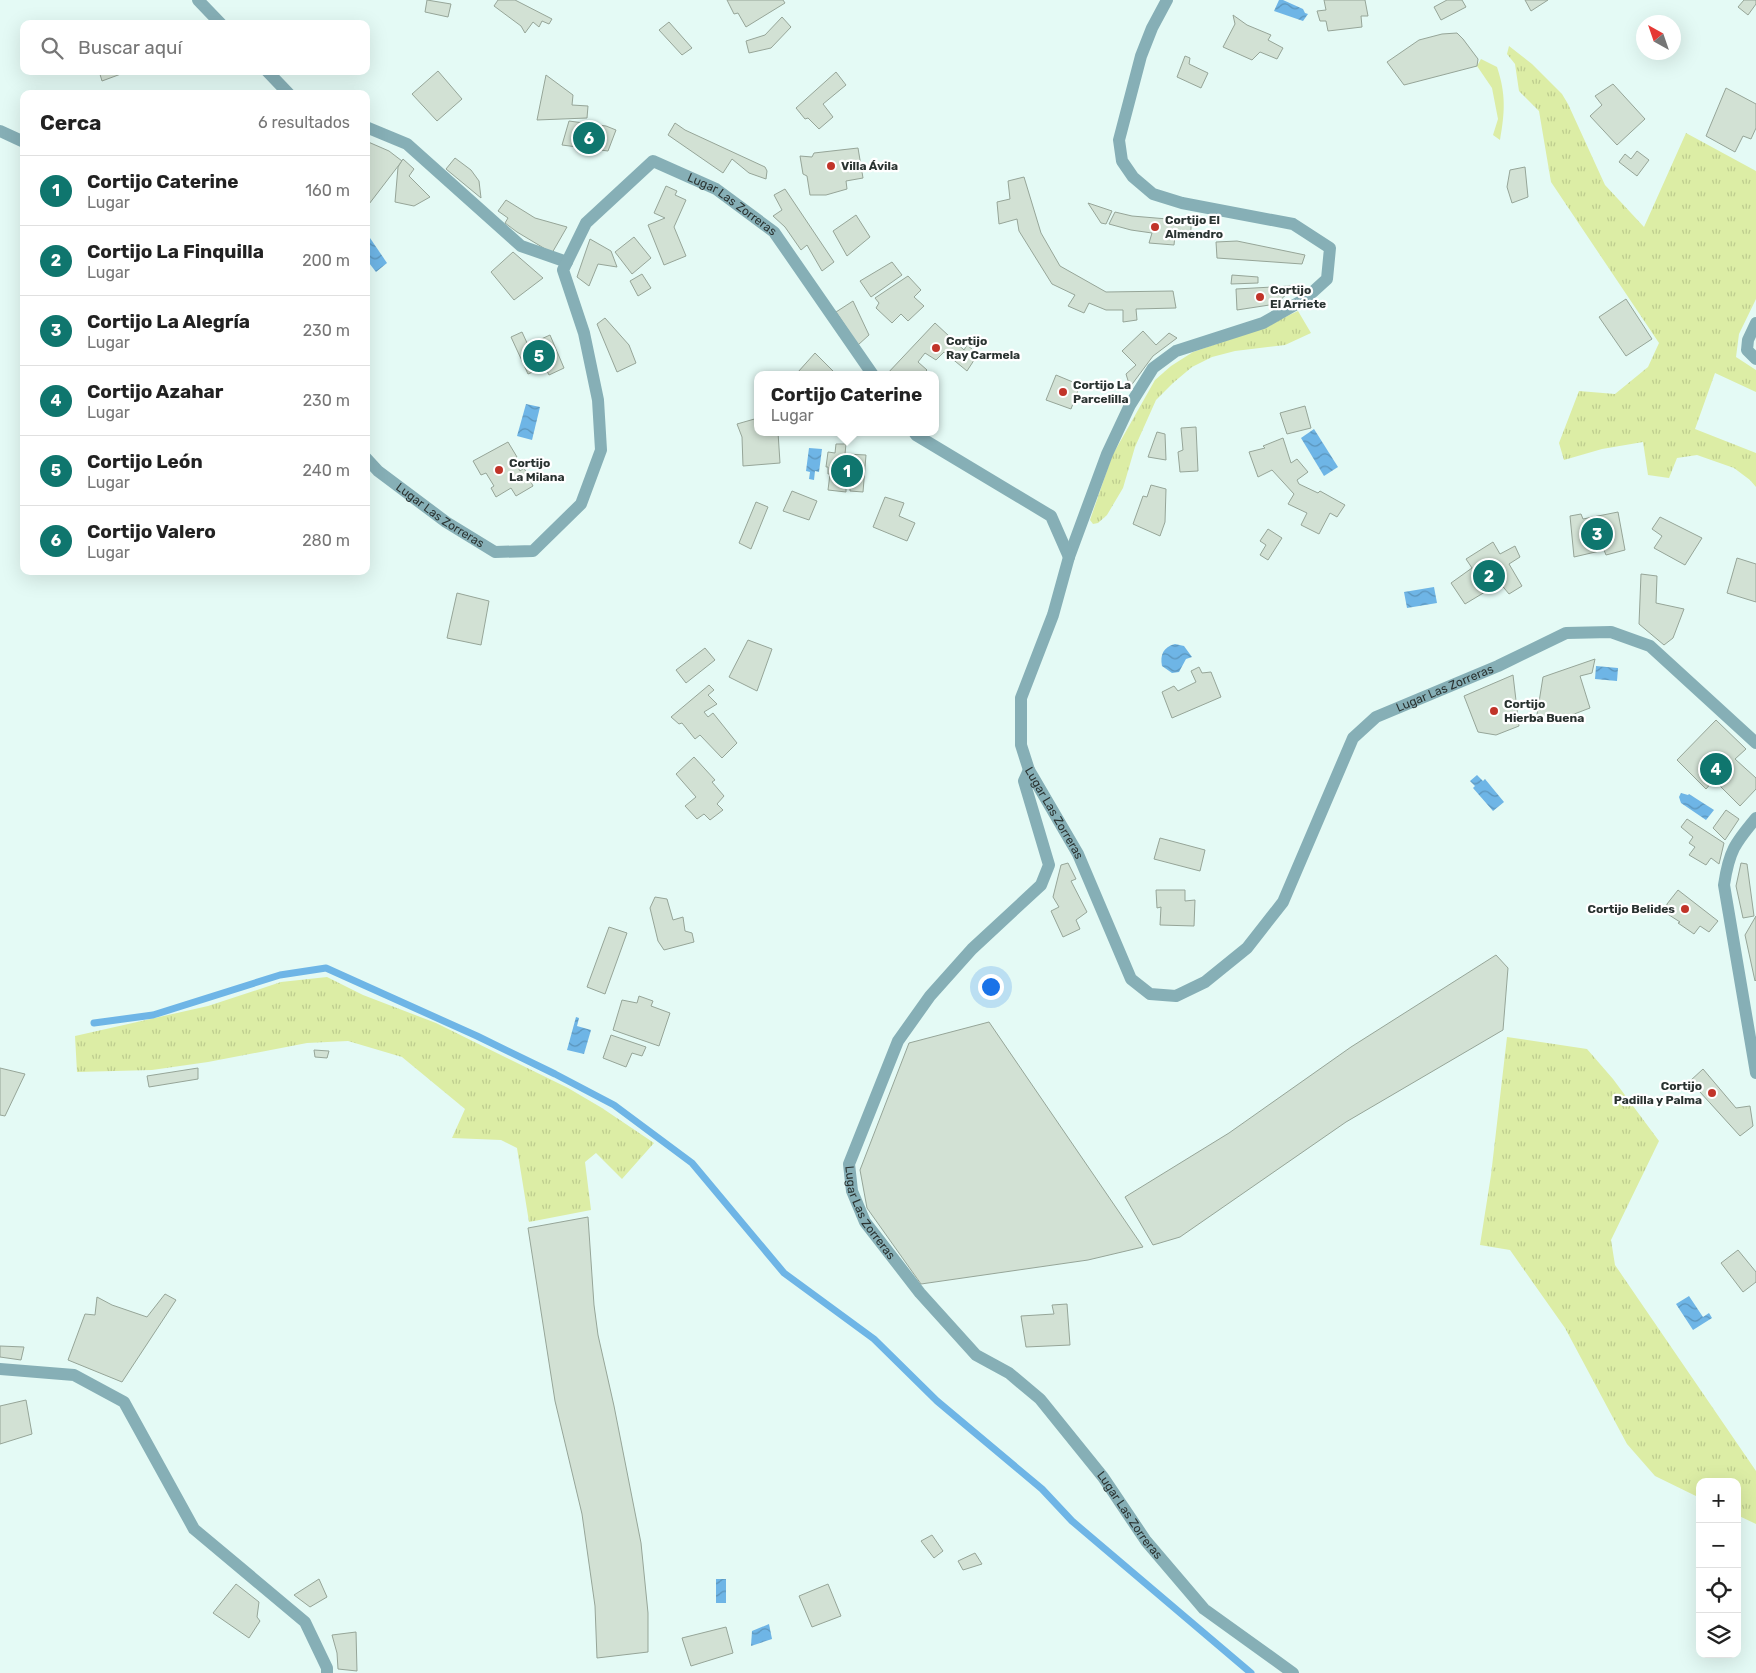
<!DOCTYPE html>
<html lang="es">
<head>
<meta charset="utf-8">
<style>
	:root { --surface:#fff; --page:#f2f2f2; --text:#222; --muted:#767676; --line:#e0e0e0; --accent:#0f766e }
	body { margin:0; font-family:Rubik,sans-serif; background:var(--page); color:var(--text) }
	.controls { position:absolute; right:15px; bottom:15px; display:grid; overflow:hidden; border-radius:10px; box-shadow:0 5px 20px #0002 }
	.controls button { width:45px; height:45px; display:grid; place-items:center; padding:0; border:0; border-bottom:1px solid var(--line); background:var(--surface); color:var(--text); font:25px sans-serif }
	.compass { position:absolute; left:1636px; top:15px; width:45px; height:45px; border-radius:50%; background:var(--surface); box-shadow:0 5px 20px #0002; rotate:320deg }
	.you { position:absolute; left:990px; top:986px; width:18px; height:18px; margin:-12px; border:4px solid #fff; border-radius:50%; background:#1a73e8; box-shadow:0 0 0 8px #1a73e833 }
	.badge { display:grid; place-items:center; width:32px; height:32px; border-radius:50%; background:var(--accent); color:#fff; font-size:16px; font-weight:700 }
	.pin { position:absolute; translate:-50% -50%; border:2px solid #fff; box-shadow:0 1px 5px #0006 }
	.popup { position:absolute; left:754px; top:371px; width:185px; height:65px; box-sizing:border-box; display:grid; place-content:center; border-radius:10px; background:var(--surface); filter:drop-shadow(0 1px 4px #0005); font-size:16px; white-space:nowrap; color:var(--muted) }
	.popup b { font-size:19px; color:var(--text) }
	.popup::after { content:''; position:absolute; left:50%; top:100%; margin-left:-10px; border:10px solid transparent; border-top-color:var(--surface) }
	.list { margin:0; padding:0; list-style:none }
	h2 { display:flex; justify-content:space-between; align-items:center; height:65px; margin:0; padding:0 20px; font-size:21px }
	h2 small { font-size:16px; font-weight:400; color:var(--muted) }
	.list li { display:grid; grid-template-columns:32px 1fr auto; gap:15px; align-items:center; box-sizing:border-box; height:70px; padding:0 20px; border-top:1px solid var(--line) }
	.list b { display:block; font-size:19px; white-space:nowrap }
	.list p { margin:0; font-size:16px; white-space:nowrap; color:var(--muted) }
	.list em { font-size:16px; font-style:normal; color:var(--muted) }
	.icon { flex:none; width:28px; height:28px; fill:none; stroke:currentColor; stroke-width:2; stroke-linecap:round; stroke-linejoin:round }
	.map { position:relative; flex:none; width:1756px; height:1673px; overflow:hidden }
	.search { position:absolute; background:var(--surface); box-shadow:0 5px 20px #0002; left:20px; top:20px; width:350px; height:55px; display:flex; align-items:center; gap:12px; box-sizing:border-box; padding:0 18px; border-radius:10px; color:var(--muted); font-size:19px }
	.panel { position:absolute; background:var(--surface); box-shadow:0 5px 20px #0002; left:20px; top:90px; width:350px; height:485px; border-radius:10px }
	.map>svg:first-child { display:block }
	.grass { fill:url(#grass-tufts) }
	.garden { fill:#dceda5 }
	.water { fill:url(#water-waves) }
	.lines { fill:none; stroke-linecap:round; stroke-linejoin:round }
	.stream { stroke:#6eb5e6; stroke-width:7 }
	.building { fill:#d2e1d4; stroke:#96a598 }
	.street { stroke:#86afb6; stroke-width:12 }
	.poi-dot { fill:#c13429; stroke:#fff; stroke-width:2 }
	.labels { text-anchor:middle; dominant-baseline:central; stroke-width:4.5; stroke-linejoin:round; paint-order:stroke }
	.poi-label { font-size:12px; font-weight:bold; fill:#2a3331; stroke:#fff; text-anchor:start }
	.street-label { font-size:12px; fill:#2a3331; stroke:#fff }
</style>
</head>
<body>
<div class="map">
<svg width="1756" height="1673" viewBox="0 0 1756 1673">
	<defs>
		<pattern id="grass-tufts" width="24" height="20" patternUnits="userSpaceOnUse" patternTransform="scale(1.25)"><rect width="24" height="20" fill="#dceda5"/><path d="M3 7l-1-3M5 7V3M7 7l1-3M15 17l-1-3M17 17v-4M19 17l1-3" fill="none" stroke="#bdcc8e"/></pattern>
		<pattern id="water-waves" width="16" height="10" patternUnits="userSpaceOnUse" patternTransform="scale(1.25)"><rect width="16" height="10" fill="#6eb5e6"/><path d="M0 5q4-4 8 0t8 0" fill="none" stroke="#5b94bb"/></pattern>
	</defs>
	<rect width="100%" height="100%" fill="#e4faf5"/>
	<!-- grass -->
	<g class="grass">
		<polygon points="1509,46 1532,64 1562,94 1568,104 1605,185 1644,227 1686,133 1756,171 1756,299 1739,334 1736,357 1756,370 1756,392 1715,373 1695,429 1756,453 1756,487 1750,480 1734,468 1697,455 1677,458 1669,478 1648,475 1643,442 1602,449 1564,460 1559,443 1579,391 1615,394 1648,367 1659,343 1551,182 1539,111 1519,91 1515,64 1507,54"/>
		<polygon points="1298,311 1311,333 1285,345 1235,351 1212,357 1192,367 1173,383 1156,400 1135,447 1123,488 1107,515 1098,523 1093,524 1090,520 1112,456 1155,380 1171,366 1193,352 1257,330"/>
		<polygon points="327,977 363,995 436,1023 568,1088 602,1108 654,1143 622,1179 596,1153 585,1162 591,1210 529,1222 517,1148 501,1140 452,1138 465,1109 402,1057 348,1041 307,1043 208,1062 152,1070 77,1072 75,1036 208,1006 281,982"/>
		<polygon points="1507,1037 1587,1049 1613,1079 1659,1141 1611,1240 1615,1265 1756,1471 1756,1524 1737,1515 1737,1482 1700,1482 1700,1498 1655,1476 1627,1444 1565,1328 1510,1250 1480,1245 1491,1175"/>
	</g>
	<!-- garden -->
	<path class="garden" d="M1481 59 1497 67C1506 94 1505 112 1500 140L1493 135 1498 119 1492 88 1477 66Z"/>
	<!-- water -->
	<g class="water">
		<polygon points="1279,0 1283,0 1303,9 1305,13 1308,14 1303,21 1274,11"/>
		<polygon points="370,238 387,263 376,272 366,259 366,240"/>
		<polygon points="526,404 540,407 532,440 517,436"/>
		<polygon points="1314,429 1338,467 1324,476 1301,438"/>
		<polygon points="809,448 822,449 819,472 815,471 814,480 809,479 810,472 806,471"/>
		<polygon points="1434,587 1437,603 1407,608 1404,592"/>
		<path d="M1175 644 1184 646 1192 657 1186 659 1179 672 1172 673 1162 666C1160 655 1163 647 1175 644Z"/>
		<polygon points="1596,666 1618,668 1617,681 1595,679"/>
		<polygon points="1477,775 1483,781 1485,779 1504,802 1493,811 1473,788 1475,786 1470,781"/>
		<polygon points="1681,793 1688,795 1689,794 1714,810 1706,820 1681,803 1679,797"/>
		<polygon points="576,1017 579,1018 577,1026 591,1030 584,1054 567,1050"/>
		<polygon points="1689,1296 1703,1317 1709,1313 1712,1318 1693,1330 1676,1304"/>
		<rect x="716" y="1579" width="10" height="24"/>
		<polygon points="769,1624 772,1639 751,1646 752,1631"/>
	</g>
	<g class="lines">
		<!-- stream -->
		<polyline class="stream" points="94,1023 153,1015 280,975 326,968 477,1036 555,1074 614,1105 692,1163 784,1273 874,1339 937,1401 1042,1489 1072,1521 1251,1673"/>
	</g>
	<!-- building -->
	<g class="building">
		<polygon points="427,0 451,4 448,17 425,12"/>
		<polygon points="498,0 515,0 552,19 549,24 542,21 539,27 533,22 525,33 521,26 494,6"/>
		<polygon points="727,0 783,0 785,3 746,27 738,13 734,14"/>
		<polygon points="1324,0 1365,0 1368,16 1361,16 1362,27 1328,31 1326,21 1320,21 1317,11 1326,10"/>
		<polygon points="1447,0 1462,0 1466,7 1441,20 1434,7"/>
		<polygon points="1525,0 1548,0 1531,11"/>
		<polygon points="1744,0 1756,0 1756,4 1748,15 1738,7"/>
		<polygon points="1233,15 1247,25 1271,35 1268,40 1283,48 1277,59 1260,52 1252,60 1223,47 1235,24"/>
		<polygon points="782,17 791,27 771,48 749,53 746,41 765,35"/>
		<polygon points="669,22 692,48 682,55 659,30"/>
		<polygon points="1457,33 1463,39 1478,59 1477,66 1404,85 1387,62 1419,40 1442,34"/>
		<polygon points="1185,56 1190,58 1189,64 1208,73 1201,88 1177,77"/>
		<polygon points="99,71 129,71 102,81"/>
		<polygon points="438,71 462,99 437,121 412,94"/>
		<polygon points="836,72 846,85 823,104 833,117 819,129 808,118 805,119 796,108"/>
		<polygon points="546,75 573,95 572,105 588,106 587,118 537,120"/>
		<polygon points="1613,84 1645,119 1617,145 1590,116 1602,105 1595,96"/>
		<polygon points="1726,88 1756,104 1756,128 1751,139 1743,136 1735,152 1706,136"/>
		<polygon points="569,121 606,126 616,130 608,151 562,145"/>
		<polygon points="675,123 685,130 765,167 767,171 766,179 749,173 732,159 723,173 668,135"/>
		<polygon points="366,141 389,151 402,161 366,208"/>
		<polygon points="858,148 863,178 846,181 847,189 826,195 810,195 807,176 803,174 800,156 812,157 814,153"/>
		<polygon points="1637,151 1649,160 1637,176 1619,162 1625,154 1631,159"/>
		<polygon points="455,158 471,170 479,181 481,198 446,169"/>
		<polygon points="403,159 414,169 409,176 430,197 414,206 395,202 398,167"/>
		<polygon points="1525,167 1528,197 1512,203 1507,187 1510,170"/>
		<polygon points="1024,177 1041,233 1060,266 1106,292 1173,291 1176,308 1136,309 1137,320 1123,322 1123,310 1106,310 1089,303 1084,313 1068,306 1075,295 1052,284 1019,231 1017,219 999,224 997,202 1010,199 1008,181"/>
		<polygon points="666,186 677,191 675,195 686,200 674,227 686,256 664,265 648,225 665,218 654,213"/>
		<polygon points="785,189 834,262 822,271 807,245 801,250 785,227 773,216 782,210 774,195"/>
		<polygon points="506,200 535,218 567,227 552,253 517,232 505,223 508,218 498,211"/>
		<polygon points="1088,203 1112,211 1106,224 1101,223"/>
		<polygon points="1115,212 1132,216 1191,221 1191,234 1175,235 1174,245 1149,243 1152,233 1131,230 1109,224"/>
		<polygon points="856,215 870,237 847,256 833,231"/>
		<polygon points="634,237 651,258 632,274 615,252"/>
		<polygon points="590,239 611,251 617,267 598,264 589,286 577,277"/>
		<polygon points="1237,241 1305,255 1302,264 1217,258 1216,242"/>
		<polygon points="513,252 543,278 514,300 491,272"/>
		<polygon points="892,262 902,275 871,297 860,281"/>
		<polygon points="642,274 651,288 638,296 630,281"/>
		<polygon points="1232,275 1258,277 1258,283 1231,284"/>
		<polygon points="908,276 921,290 914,297 924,306 908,321 901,314 892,323 876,308 879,303 875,298"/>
		<polygon points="1291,286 1291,290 1276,304 1237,310 1236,289"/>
		<polygon points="1626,299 1652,339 1626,356 1599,317"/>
		<polygon points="853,301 869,335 858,345 836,312"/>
		<polygon points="605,318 629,345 636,363 617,372 597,324"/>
		<polygon points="935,323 964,350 967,345 978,354 967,371 944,352 936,360 925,353 918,362 927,370 922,375 886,375"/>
		<polygon points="1143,331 1156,345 1169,333 1177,338 1153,356 1130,387 1126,374 1136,365 1122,351"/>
		<polygon points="522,332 528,345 550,335 564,368 549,375 545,367 528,374 511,337"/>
		<polygon points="815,353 837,375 801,375 798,372"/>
		<polygon points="1056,375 1080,385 1071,409 1046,400"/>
		<polygon points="1305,406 1311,428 1287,434 1280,413"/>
		<polygon points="758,418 758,432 778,432 780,463 743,466 742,437 737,424"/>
		<polygon points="1196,427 1198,471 1180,472 1178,452 1183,450 1181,428"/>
		<polygon points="1157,432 1165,434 1166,460 1148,457"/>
		<polygon points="1283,438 1291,463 1297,459 1308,472 1297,480 1299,484 1318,493 1320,491 1345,505 1337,517 1330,513 1319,534 1301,525 1307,513 1288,504 1294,494 1272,470 1258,477 1249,452 1265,448 1263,446"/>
		<polygon points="508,442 517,457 513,459 520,471 524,468 533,486 516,496 511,488 496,497 491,488 494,486 486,473 481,475 473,461"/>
		<polygon points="836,444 846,444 845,454 866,455 863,492 850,491 850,484 846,484 846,492 828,490 830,474 828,474 828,467 826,467 828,452 835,453"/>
		<polygon points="1151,485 1166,489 1165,522 1160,536 1133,524 1143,496 1147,497"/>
		<polygon points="792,491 817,501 809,520 783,511"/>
		<polygon points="885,497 904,503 899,516 915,523 907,541 873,527"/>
		<polygon points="756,502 768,507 751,549 739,543"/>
		<polygon points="1618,512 1625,550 1606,555 1604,550 1574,557 1570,516 1581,514 1583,519"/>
		<polygon points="1660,517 1702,538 1685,565 1654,548 1662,536 1652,529"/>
		<polygon points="1268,529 1282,538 1268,560 1260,555 1266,545 1260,541"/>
		<polygon points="1493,542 1500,554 1515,546 1520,557 1509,564 1522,586 1509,594 1500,583 1465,604 1451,583 1472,568 1466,559"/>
		<polygon points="1737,558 1756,564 1756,602 1727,593"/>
		<polygon points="1641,574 1657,576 1656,603 1684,609 1673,638 1664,645 1639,624"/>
		<polygon points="457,593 489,601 481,645 447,638"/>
		<polygon points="748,640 772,649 757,691 729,677"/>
		<polygon points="705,648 715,660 686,683 676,670"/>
		<polygon points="1595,659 1592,673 1580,676 1590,708 1561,719 1536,721 1543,677"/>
		<polygon points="1199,667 1202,673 1211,672 1221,697 1172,718 1162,692 1174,686 1178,691 1196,682 1191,671"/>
		<polygon points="1513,675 1519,726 1496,735 1478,732 1464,696"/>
		<polygon points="709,685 714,690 708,695 717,704 704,712 708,717 713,713 737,743 722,758 700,735 695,739 682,723 679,724 671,717"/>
		<polygon points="1716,720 1746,749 1735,759 1756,778 1756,789 1740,806 1714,780 1706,789 1677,760"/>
		<polygon points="694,757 715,780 712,782 724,796 717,804 723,810 710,820 704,814 697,819 685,806 696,797 676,774"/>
		<polygon points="1726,810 1739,819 1725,840 1713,828"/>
		<polygon points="1687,819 1724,843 1719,864 1711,858 1706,865 1689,855 1695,847 1689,843 1693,837 1681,827"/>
		<polygon points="1160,838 1205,850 1200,871 1154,859"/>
		<polygon points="1068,863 1076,879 1071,881 1087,912 1076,920 1080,929 1063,937 1051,911 1059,907 1053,897 1061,865"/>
		<polygon points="1741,863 1747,864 1754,916 1743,918 1736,886"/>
		<polygon points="1156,890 1185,890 1185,901 1195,900 1194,926 1160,925 1161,907 1157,908"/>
		<polygon points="1678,890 1718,921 1709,932 1700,926 1694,934 1678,923 1680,922 1666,913 1667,904"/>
		<polygon points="655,897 667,899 673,920 683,917 685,931 692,933 694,942 664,950 658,941 650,908"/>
		<polygon points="1756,916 1756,980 1755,981 1745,935"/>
		<polygon points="609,927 627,933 605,994 587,987"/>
		<polygon points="1496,955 1508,968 1503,1030 1346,1122 1180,1237 1153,1245 1125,1197 1229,1133 1351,1047"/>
		<polygon points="639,996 653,1001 651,1006 670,1013 659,1046 613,1030 622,1000 637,1003"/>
		<polygon points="989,1022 1143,1247 1088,1260 921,1284 867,1208 860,1170 909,1043"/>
		<polygon points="611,1035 646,1047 642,1056 632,1053 626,1067 603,1058"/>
		<polygon points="314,1050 329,1051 327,1058 315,1057"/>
		<polygon points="0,1068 25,1074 5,1116 0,1115"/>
		<polygon points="198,1068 198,1079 149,1087 147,1076"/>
		<polygon points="1703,1069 1736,1108 1750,1106 1753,1126 1740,1136 1690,1081"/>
		<polygon points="588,1217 594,1305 598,1335 614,1406 641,1543 648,1613 648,1652 597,1658 595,1606 582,1514 555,1401 528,1228"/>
		<polygon points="1738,1250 1756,1272 1756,1282 1743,1292 1721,1263"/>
		<polygon points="165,1294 176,1300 122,1382 68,1360 85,1314 95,1315 97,1297 112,1305 147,1317"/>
		<polygon points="1067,1304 1070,1345 1026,1347 1021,1316 1054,1314 1052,1305"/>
		<polygon points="0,1346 24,1347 21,1360 0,1357"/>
		<polygon points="26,1400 32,1434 0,1444 0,1406"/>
		<polygon points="932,1535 943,1551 934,1558 921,1541"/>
		<polygon points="975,1553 982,1564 963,1570 958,1561"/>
		<polygon points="319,1579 327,1597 310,1607 294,1595"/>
		<polygon points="236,1584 259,1602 257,1617 260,1621 249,1638 213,1613"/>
		<polygon points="828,1584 841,1616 812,1627 799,1596"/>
		<polygon points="726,1627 733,1653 691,1666 682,1638"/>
		<polygon points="356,1632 357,1671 338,1669 337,1653 332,1635"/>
	</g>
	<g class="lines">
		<!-- street -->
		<g class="street">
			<polyline points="198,0 221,24"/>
			<path id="s1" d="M1167 0 1152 28 1141 56 1119 140 1122 161 1133 177 1153 194 1182 203 1293 224 1330 248 1327 279 1305 299 1263 323 1176 351 1153 368 1130 405 1107 454 1069 557 1053 615 1021 698V745L1029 770 1078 854 1131 979 1150 994 1176 996 1205 982 1247 948 1283 902 1353 738 1376 717 1498 666 1566 633 1611 632 1650 646 1756 743"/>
			<polyline points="267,71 289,94"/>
			<polyline points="366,127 407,144 521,246 567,262"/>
			<polyline points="0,131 24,142"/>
			<polyline points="1756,323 1748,340 1747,350 1756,359"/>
			<polyline points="914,432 916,435 1051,516 1069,557"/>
			<path id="s2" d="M366 458 378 471 446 522 495 552 533 551 581 504 601 450 598 400 584 333 563 270 586 223 653 161 716 189 774 232 873 375"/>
			<path id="s3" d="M1029 770 1024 781 1049 865 1041 885 972 949 930 996 898 1041 849 1164 852 1191 865 1222 920 1293 976 1355 1009 1373 1040 1399 1103 1477 1146 1541 1204 1609 1293 1673"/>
			<path d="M1756 818C1735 843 1729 851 1724 885L1756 1073"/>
			<polyline points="0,1369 74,1375 124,1402 194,1529 305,1622 327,1668 327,1673"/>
		</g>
	</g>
	<!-- markers -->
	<g class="poi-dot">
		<circle cx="831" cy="166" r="5"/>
		<circle cx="1155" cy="227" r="5"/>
		<circle cx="1260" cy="297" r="5"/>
		<circle cx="936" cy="348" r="5"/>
		<circle cx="1063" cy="392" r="5"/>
		<circle cx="499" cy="470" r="5"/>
		<circle cx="1494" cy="711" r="5"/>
		<circle cx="1685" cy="909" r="5"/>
		<circle cx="1712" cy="1093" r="5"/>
	</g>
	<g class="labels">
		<!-- poi labels -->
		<g class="poi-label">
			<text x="841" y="166">Villa Ávila</text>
			<text x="1165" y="220">Cortijo El<tspan x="1165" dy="14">Almendro</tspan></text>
			<text x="1270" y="290">Cortijo<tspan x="1270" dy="14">El Arriete</tspan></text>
			<text x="946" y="341">Cortijo<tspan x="946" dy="14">Ray Carmela</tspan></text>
			<text x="1073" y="385">Cortijo La<tspan x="1073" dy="14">Parcelilla</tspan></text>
			<text x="509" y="463">Cortijo<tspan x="509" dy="14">La Milana</tspan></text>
			<text x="1504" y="704">Cortijo<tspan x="1504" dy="14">Hierba Buena</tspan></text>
			<text x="1675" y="909" text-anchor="end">Cortijo Belides</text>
			<text x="1702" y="1086" text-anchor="end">Cortijo<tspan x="1702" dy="14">Padilla y Palma</tspan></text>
		</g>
		<!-- street labels -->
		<g class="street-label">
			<text stroke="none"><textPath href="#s2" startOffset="742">Lugar Las Zorreras</textPath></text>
			<text stroke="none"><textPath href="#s2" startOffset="94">Lugar Las Zorreras</textPath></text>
			<text stroke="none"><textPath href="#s1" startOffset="1774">Lugar Las Zorreras</textPath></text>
			<text stroke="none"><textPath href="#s1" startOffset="1112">Lugar Las Zorreras</textPath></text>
			<text stroke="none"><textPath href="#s3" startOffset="520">Lugar Las Zorreras</textPath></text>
			<text stroke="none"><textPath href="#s3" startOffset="925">Lugar Las Zorreras</textPath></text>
		</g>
	</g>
</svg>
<div class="controls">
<button>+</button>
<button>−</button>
<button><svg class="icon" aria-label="locate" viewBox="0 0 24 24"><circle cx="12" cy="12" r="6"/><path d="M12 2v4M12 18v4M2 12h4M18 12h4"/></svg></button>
<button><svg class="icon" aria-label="layers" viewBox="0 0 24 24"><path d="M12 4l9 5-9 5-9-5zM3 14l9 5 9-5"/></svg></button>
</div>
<svg class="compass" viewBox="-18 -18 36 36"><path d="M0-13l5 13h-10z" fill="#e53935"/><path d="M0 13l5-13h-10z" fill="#767676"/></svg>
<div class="you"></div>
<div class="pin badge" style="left:847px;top:471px">1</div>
<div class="popup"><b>Cortijo Caterine</b>Lugar</div>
<div class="pin badge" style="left:1489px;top:576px">2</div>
<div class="pin badge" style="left:1597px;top:534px">3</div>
<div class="pin badge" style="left:1716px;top:769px">4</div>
<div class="pin badge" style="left:539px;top:356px">5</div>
<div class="pin badge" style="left:589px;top:138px">6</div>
<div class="search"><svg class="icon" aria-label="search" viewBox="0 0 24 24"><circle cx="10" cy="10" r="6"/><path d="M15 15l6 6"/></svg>Buscar aquí</div>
<section class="panel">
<h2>Cerca<small>6 resultados</small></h2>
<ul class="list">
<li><span class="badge">1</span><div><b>Cortijo Caterine</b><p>Lugar</p></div><em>160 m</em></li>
<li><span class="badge">2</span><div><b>Cortijo La Finquilla</b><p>Lugar</p></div><em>200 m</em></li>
<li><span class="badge">3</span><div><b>Cortijo La Alegría</b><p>Lugar</p></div><em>230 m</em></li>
<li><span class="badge">4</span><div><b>Cortijo Azahar</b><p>Lugar</p></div><em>230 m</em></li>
<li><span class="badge">5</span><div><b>Cortijo León</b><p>Lugar</p></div><em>240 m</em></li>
<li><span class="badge">6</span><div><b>Cortijo Valero</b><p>Lugar</p></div><em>280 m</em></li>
</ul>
</section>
</div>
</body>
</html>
